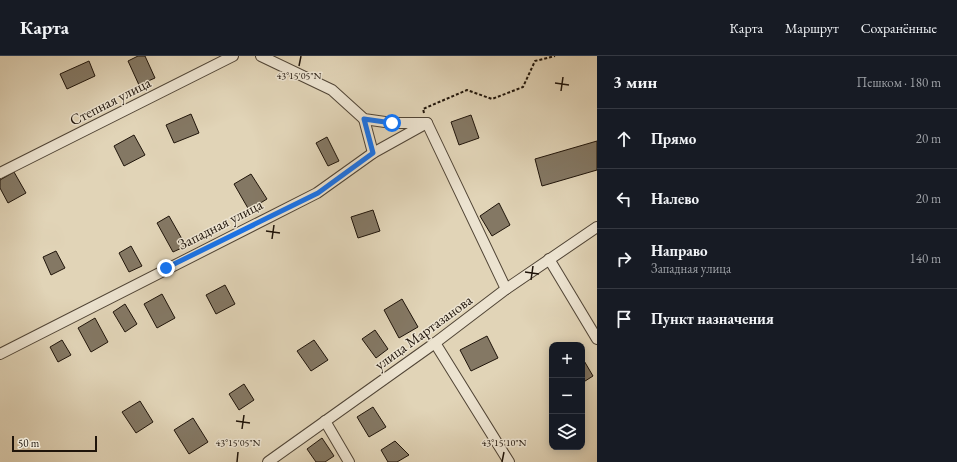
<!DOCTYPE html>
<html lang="ru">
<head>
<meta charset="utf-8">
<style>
	:root { --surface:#171b24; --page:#242831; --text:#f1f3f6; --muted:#9ea1a6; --line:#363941 }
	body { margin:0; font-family:"EB Garamond",serif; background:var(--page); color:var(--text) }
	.controls { position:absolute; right:12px; bottom:12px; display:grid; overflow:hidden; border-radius:8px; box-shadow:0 2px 10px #0003 }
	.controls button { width:36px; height:36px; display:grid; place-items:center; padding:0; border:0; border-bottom:1px solid var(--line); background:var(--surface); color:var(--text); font:20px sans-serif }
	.scale { position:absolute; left:12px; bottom:10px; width:85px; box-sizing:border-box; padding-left:4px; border:2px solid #1f140a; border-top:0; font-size:11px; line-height:14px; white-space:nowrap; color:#1f140a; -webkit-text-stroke:3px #ece3d0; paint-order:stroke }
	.stop { position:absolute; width:12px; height:12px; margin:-9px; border:3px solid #1a73e8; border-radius:50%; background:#fff }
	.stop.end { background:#1a73e8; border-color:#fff; box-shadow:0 1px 4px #0008 }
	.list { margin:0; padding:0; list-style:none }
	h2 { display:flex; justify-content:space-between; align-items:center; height:52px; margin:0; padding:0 16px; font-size:17px }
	h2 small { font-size:13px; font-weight:400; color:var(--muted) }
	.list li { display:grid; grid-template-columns:26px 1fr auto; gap:12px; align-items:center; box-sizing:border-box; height:60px; padding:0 16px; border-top:1px solid var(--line) }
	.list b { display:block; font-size:15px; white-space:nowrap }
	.list p { margin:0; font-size:13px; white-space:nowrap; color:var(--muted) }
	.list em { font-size:13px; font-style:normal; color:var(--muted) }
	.icon { flex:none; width:22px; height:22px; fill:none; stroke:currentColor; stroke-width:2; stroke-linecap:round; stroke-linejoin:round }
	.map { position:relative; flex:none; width:597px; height:406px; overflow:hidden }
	header { display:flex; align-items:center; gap:24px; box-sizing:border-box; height:56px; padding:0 20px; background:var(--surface); border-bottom:1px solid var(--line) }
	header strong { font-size:19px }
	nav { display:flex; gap:22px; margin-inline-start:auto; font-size:14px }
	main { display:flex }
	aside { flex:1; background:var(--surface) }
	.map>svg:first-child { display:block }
	.building { fill:#847864; stroke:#1f140a }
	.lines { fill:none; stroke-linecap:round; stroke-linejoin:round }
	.minor-casing { stroke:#504435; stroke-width:12 }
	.path { stroke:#1f140a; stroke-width:2; stroke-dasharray:3 2; stroke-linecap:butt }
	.minor { stroke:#ece3d0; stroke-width:10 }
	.route { stroke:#1a73e8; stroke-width:5 }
	.ticks { fill:none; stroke:#1f140a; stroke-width:1.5 }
	.labels { text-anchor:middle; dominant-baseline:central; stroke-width:3; stroke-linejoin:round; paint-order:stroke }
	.street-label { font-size:15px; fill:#1f140a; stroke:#ece3d0 }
	.ticks-label { font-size:10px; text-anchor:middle; fill:#1f140a; stroke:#ece3d0; stroke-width:3; stroke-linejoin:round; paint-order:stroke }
</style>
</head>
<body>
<header>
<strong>Карта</strong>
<nav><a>Карта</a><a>Маршрут</a><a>Сохранённые</a></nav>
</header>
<main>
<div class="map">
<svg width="597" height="406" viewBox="0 0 597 406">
	<rect width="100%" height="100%" fill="#e1d4b7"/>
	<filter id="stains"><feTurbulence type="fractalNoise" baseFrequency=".005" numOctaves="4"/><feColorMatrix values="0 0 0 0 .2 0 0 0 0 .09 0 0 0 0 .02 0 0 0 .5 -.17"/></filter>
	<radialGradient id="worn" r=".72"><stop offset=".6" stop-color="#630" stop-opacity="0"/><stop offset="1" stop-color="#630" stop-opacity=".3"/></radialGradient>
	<!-- building -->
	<g class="building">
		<polygon points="138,0 145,0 155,22 139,29 128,5"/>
		<polygon points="89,5 95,20 67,33 60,18"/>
		<polygon points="191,58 199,77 174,87 166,69"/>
		<polygon points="471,59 479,82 459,89 451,66"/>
		<polygon points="134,79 145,99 124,110 114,90"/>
		<polygon points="327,81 339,105 328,110 316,87"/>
		<polygon points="597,85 597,114 542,130 535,103"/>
		<polygon points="14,116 26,137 8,147 0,132 0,124"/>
		<polygon points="251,118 267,143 249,154 234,128"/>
		<polygon points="499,147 510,169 492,180 480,160"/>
		<polygon points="373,154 380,175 358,182 351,161"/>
		<polygon points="169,160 186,190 173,196 157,167"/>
		<polygon points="131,190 142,210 129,216 119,197"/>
		<polygon points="56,195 65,212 51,219 43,201"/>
		<polygon points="225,229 235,248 216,258 206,239"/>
		<polygon points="162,238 175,262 157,272 144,248"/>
		<polygon points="402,243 418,271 399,282 384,254"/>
		<polygon points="125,248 137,268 125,276 113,256"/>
		<polygon points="95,262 108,286 91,296 78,272"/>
		<polygon points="375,274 388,293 376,302 362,283"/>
		<polygon points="487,280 498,302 471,315 460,294"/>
		<polygon points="62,284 71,299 58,306 50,291"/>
		<polygon points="314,284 328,304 311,315 297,295"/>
		<polygon points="583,303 593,320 582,327 582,304"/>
		<polygon points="244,328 254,344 239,354 229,338"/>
		<polygon points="140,345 153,366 136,377 122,356"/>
		<polygon points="373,351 386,371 369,381 357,361"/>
		<polygon points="193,362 208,386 189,398 174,374"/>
		<polygon points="322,382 334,400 325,406 316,406 307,393"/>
		<polygon points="395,385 409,399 397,406 388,406 381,394"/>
	</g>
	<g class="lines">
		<defs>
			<g id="minor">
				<polyline points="261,0 332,34 364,63 392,67 427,67 506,233"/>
				<polyline points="364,63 373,97"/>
				<polyline points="0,117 233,0"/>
				<polyline points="549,203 597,283"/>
				<polyline points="435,287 509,406"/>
				<polyline points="0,298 317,137 373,97 427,67"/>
				<polyline points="325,365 349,406"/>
				<polyline points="268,406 435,287 506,233 597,171"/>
			</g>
		</defs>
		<!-- minor casing -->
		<use href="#minor" class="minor-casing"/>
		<!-- path -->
		<polyline class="path" points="424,57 423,53 467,34 492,43 523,31 535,5 555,0"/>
		<!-- minor -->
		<use href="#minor" class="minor"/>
	</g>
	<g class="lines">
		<!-- route -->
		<polyline class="route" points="166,212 318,137 373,97 364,63 392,67"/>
	</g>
	<!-- ticks -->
	<path class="ticks" d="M299 10 301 0M555 27 569 29M561 35 563 21M266 175 280 177M272 183 274 169M525 216 539 218M531 224 533 210M236 365 250 367M242 373 244 359M237 406 238 396M502 406 504 396"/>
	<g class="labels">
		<!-- street labels -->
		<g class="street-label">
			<text transform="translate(110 45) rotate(-27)">Степная улица</text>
			<text transform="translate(220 168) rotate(-27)">Западная улица</text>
			<text transform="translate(423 276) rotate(-36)">улица Мартазанова</text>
		</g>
	</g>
	<g class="ticks-label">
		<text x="299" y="23">43°15'05"N</text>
		<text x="238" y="390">43°15'05"N</text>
		<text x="504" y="390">43°15'10"N</text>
	</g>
	<rect width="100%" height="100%" filter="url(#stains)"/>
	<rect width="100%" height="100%" fill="url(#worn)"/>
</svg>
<div class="controls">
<button>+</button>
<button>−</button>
<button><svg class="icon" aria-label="layers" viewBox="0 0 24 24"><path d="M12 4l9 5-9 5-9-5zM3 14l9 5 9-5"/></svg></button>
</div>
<div class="scale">50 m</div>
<div class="stop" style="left:392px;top:67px"></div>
<div class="stop end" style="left:166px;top:212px"></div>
</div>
<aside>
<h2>3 мин<small>Пешком · 180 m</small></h2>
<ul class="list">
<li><svg class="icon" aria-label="ahead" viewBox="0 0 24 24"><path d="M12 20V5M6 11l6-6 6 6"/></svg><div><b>Прямо</b></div><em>20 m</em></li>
<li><svg class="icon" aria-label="left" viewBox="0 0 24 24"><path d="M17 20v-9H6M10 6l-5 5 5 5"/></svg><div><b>Налево</b></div><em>20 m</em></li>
<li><svg class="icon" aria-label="right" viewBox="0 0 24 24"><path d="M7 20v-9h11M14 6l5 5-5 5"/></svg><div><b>Направо</b><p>Западная улица</p></div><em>140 m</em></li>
<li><svg class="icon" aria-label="arrive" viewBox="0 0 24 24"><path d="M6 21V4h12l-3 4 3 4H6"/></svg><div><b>Пункт назначения</b></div></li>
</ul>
</aside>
</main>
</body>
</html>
